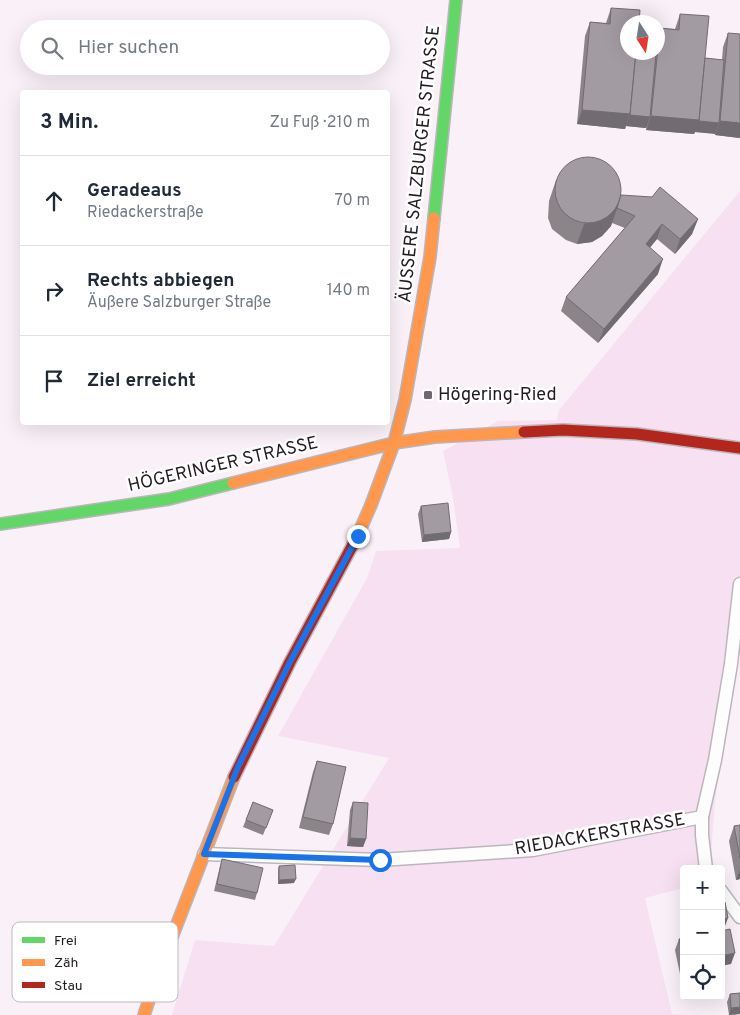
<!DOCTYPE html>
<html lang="de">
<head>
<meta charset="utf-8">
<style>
	:root { --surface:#fff; --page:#f6f6f7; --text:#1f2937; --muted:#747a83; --line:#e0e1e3 }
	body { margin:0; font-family:Overpass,sans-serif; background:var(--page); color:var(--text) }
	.controls { position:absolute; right:15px; bottom:15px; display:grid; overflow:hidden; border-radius:5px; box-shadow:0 5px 20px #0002 }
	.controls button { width:45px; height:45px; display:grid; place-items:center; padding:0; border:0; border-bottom:1px solid var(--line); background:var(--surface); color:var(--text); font:25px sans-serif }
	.compass { position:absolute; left:620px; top:15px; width:45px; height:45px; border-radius:50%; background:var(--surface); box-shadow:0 5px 20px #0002; rotate:168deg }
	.stop { position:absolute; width:15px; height:15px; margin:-11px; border:4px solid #1a73e8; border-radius:50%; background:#fff }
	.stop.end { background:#1a73e8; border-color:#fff; box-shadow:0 1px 5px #0008 }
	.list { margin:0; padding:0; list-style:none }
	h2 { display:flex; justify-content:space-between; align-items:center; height:65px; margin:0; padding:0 20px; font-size:21px }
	h2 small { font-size:16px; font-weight:400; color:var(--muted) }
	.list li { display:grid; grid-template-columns:32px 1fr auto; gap:15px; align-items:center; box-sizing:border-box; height:90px; padding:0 20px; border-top:1px solid var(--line) }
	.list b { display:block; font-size:19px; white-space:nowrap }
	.list p { margin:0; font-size:16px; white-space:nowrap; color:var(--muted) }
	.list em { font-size:16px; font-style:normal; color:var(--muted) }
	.icon { flex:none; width:28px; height:28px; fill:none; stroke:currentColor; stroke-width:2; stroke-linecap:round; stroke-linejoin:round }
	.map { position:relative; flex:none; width:740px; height:1015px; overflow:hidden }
	.search { position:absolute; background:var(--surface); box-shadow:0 5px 20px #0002; left:20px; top:20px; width:370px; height:55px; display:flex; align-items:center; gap:12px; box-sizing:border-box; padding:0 18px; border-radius:28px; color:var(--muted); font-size:19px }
	.panel { position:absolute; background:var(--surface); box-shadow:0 5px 20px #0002; left:20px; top:90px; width:370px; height:335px; border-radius:5px }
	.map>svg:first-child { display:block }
	.green { fill:#f7e0f1 }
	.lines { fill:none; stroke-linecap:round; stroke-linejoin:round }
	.street-casing { stroke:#bcb6bb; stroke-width:15 }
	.fast-casing { stroke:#bcb6bb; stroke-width:14 }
	.slow-casing { stroke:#bcb6bb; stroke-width:14 }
	.jam-casing { stroke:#bcb6bb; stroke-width:14 }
	.street { stroke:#fefdfe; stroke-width:12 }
	.fast { stroke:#63d668; stroke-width:11 }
	.slow { stroke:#ff974d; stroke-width:11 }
	.jam { stroke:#b3261e; stroke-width:11 }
	.wall { fill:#8b858a }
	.shaded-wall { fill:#716c71 }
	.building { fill:#a29ba1; stroke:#716c71 }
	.route { stroke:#1a73e8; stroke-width:6 }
	.poi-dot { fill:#6e676c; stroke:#fff; stroke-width:2 }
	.labels { text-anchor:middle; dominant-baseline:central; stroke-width:5; stroke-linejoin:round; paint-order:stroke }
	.street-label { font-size:18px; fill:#221c21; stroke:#fff }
	.poi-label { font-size:18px; fill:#221c21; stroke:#fff; text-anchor:start }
	.key { fill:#fff; stroke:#bdbbbc; stroke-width:1 }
	.key-label { font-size:14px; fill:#221c21 }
</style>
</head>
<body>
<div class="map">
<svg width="740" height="1015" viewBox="0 0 740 1015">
	<rect width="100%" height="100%" fill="#faf1f8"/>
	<!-- green -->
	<polygon class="green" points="740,191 740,630 715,801 710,869 684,869 684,888 645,898 672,1014 712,1015 172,1015 195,940 274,946 389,758 278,736 367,578 376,551 460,548 453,498 443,451 498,421 557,420 559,410"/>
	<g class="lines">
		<defs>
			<g id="street">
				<polyline points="702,817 702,835 706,869"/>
				<polyline points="204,854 380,860 533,850 702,817 715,760 731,664 740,584"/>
				<polyline points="721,891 740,917"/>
			</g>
			<g id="fast">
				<polyline points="434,218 456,0"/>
				<polyline points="0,524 169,499 233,483"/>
			</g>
			<g id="slow">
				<polyline points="233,483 394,443 435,437 524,432"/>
				<polyline points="357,537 371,505 394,443 405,400 430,257 434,218"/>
				<polyline points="144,1015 160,968 234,777"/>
			</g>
			<g id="jam">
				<polyline points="524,432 563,430 637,434 740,448"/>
				<polyline points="234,777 290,662 357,537"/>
			</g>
		</defs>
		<!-- street casing -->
		<use href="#street" class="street-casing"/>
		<!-- fast casing -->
		<use href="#fast" class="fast-casing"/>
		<!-- slow casing -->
		<use href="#slow" class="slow-casing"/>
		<!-- jam casing -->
		<use href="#jam" class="jam-casing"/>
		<!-- street -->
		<use href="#street" class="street"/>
		<!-- fast -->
		<use href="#fast" class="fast"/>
		<!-- slow -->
		<use href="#slow" class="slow"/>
		<!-- jam -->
		<use href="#jam" class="jam"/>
	</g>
	<!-- wall -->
	<g class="wall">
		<polygon points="611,8 628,52 653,54 653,52 658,52 658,33 660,28 675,29 680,14 705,58 722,60 723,47 728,33 740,138 715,135 715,133 695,132 694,134 646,130 647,127 646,128 626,126 626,125 625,129 577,124 585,36 590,22 606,23"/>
		<polygon points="556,180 621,195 698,219 692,234 675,254 657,239 650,248 658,274 598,343 561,311 566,297 625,228 612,223 612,221 611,226 602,236 592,242 577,244 566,240 552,229 548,218 549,201"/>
		<polygon points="421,506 451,532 449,539 422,542 418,514"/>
		<polygon points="317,761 333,824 329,835 299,828 313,772"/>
		<polygon points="253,802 273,810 263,835 243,827"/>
		<polygon points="353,802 366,839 363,847 347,846 350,810"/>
		<polygon points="740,825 740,879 736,880 729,841 734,826"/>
		<polygon points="222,859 257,893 255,900 214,891 220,866"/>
		<polygon points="279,866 294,883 278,884 278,870"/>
		<polygon points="684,938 684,974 680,974 675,950 679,939"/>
		<polygon points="740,993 740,1014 729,1015 727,1002 730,994"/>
	</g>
	<!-- shaded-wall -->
	<g class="shaded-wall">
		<polygon points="582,110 630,114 625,129 577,124"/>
		<polygon points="630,115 650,117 646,128 626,126"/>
		<polygon points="651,116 699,120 719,123 715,134 695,132 694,134 646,130"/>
		<polygon points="720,121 740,123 740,138 715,135"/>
		<polygon points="618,206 611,226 602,236 592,242 577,244 584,224"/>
		<polygon points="698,219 692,234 675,254 680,239"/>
		<polygon points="662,224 657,239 640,258 646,244"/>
		<polygon points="663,259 658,274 598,343 604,329"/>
		<polygon points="451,532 449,539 422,542 424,535"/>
		<polygon points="350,838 366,839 363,847 347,846"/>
		<polygon points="740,870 740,879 736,880"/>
		<polygon points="296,879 294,883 278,884 279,880"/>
		<polygon points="728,918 725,926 721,926 721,920"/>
		<polygon points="735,953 731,964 721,966 721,956"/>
		<polygon points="684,964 684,974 680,974"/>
		<polygon points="740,1007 740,1014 729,1015 731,1008"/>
	</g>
	<!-- building -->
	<g class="building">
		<polygon points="611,8 640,10 639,22 628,22 628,52 636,52 630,114 582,110 590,22 610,24"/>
		<polygon points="680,14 709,16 699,120 651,116 660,28 679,30"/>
		<polygon points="728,33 740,34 740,123 720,121"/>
		<polygon points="636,52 656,54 650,117 630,115"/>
		<polygon points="705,58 724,60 719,123 699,121"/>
		<circle cx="588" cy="190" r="33"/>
		<polygon points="660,187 698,219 680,239 662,224 646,244 663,259 604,329 566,297 635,216 617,208 621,195 652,197"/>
		<polygon points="448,503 451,532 424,535 421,506"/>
		<polygon points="317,761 346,767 333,824 303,817"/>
		<polygon points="253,802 273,810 266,828 246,820"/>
		<polygon points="353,802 368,803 366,839 350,838"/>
		<polygon points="740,825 740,858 734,826"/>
		<polygon points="222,859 263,868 257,893 217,884"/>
		<polygon points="295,865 296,879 279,880 279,866"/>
		<polygon points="721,902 725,902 728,918 721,920"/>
		<polygon points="730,929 735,953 721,956 721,931"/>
		<polygon points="684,938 684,961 679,939"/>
		<polygon points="740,993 740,1007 731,1008 730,994"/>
	</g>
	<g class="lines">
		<!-- route -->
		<polyline class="route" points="358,536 290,662 238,767 204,854 380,860"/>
	</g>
	<!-- markers -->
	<rect class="poi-dot" x="423" y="390" width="10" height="10" rx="2.5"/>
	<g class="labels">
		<!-- street labels -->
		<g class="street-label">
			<text transform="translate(420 164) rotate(-84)">ÄUSSERE SALZBURGER STRASSE</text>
			<text transform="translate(223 465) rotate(-13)">HÖGERINGER STRASSE</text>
			<text transform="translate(600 835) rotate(-10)">RIEDACKERSTRASSE</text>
		</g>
		<!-- poi labels -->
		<g class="poi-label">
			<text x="438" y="395">Högering-Ried</text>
		</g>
	</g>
	<!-- legend -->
	<rect x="12" y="922" width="166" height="80" rx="8" class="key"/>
	<rect x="22" y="937" width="23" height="6" fill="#63d668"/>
	<rect x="22" y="959" width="23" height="7" fill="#ff974d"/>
	<rect x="22" y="982" width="23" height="6" fill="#b3261e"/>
	<g class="key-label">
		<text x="54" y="945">Frei</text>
		<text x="54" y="967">Zäh</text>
		<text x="54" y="990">Stau</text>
	</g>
</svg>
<div class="controls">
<button>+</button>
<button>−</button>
<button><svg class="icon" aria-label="locate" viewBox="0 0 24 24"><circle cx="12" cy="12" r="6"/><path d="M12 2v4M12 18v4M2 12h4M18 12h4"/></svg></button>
</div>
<svg class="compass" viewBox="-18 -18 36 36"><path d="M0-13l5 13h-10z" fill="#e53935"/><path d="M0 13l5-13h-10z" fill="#747a83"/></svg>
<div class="stop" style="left:380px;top:860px"></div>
<div class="stop end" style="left:358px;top:536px"></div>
<div class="search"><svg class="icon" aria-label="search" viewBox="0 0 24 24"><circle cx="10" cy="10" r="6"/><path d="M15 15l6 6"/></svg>Hier suchen</div>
<section class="panel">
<h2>3 Min.<small>Zu Fuß · 210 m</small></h2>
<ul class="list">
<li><svg class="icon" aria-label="ahead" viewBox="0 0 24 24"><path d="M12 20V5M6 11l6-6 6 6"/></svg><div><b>Geradeaus</b><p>Riedackerstraße</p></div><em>70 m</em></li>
<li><svg class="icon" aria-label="right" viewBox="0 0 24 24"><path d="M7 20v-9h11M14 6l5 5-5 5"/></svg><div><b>Rechts abbiegen</b><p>Äußere Salzburger Straße</p></div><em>140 m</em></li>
<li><svg class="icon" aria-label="arrive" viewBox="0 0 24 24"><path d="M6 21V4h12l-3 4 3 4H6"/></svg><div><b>Ziel erreicht</b></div></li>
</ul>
</section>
</div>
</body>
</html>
